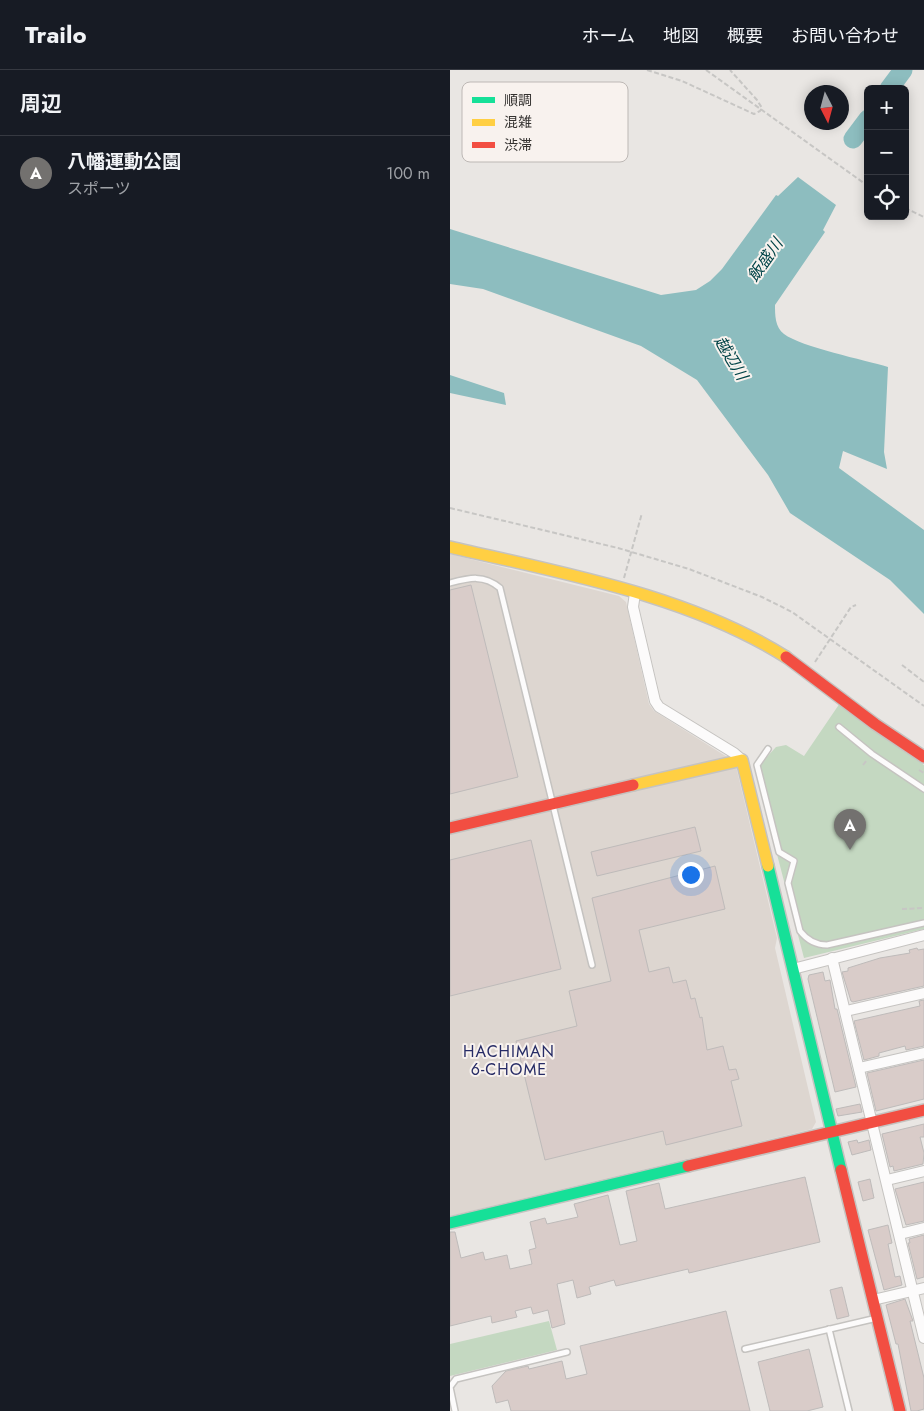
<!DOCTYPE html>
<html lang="ja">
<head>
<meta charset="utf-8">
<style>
	:root { --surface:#171b24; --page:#20242c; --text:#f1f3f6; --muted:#9ea1a6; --line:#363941; --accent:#73716f }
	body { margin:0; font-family:Jost,"Noto Sans JP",sans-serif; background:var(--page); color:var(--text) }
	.controls { position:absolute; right:15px; top:15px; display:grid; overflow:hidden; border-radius:8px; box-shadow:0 2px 12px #0003 }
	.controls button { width:45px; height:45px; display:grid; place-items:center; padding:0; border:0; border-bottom:1px solid var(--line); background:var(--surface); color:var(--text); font:25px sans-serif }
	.compass { position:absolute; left:354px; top:15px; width:45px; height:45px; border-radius:50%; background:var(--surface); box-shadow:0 2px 12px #0003; rotate:174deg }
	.you { position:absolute; left:240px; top:804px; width:18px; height:18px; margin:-12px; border:4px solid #fff; border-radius:50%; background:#1a73e8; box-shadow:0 0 0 8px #1a73e833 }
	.badge { display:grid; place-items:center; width:32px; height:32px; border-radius:50%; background:var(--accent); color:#fff; font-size:16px; font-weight:700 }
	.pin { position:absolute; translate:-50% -41px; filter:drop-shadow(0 1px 2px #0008) }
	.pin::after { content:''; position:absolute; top:26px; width:18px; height:15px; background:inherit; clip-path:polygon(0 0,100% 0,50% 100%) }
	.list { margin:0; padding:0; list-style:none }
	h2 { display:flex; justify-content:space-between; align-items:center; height:65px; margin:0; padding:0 20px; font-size:21px }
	h2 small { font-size:16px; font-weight:400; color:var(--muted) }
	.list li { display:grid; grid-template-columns:32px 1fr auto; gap:15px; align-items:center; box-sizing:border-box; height:75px; padding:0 20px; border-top:1px solid var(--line) }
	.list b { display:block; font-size:19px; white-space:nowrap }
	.list p { margin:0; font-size:16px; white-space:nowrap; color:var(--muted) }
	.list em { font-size:16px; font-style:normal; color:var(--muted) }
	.icon { flex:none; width:28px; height:28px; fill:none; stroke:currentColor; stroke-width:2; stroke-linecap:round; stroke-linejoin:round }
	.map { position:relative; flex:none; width:474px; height:1341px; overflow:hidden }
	header { display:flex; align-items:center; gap:30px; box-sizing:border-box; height:70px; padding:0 25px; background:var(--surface); border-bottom:1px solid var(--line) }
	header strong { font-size:24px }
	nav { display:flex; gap:28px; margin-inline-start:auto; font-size:18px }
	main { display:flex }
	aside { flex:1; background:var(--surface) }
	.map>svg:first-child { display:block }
	.built { fill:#ddd6d0 }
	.green { fill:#c4d8c1 }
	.water { fill:#8dbdbf }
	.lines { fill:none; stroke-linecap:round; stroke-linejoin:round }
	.river { stroke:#8dbdbf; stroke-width:19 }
	.building { fill:#d9ccc9; stroke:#bebbba }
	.lane-casing { stroke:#c5c3c0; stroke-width:8 }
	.street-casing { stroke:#c5c3c0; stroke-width:12 }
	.fast-casing { stroke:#c5c3c0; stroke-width:14 }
	.slow-casing { stroke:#c5c3c0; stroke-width:14 }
	.jam-casing { stroke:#c5c3c0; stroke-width:14 }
	.path { stroke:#c7c6c4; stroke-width:2; stroke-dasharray:5 2.5; stroke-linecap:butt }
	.lane { stroke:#fcfbfb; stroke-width:5 }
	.street { stroke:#fcfbfb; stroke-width:10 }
	.fast { stroke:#16e098; stroke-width:11 }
	.slow { stroke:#ffcf43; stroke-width:11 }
	.jam { stroke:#f24e42; stroke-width:11 }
	.labels { text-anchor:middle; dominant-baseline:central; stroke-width:4; stroke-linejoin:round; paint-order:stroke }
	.water-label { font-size:16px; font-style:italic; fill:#004347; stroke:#f8f2ee }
	.neighbourhood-label { font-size:16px; letter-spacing:1px; fill:#272c66; stroke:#f8f2ee }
	.key { fill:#f8f2ee; stroke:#bdb8b5; stroke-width:1 }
	.key-label { font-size:14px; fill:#343230 }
</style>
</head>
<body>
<header>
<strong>Trailo</strong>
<nav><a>ホーム</a><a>地図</a><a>概要</a><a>お問い合わせ</a></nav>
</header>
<main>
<aside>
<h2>周辺<small></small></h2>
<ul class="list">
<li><span class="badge">A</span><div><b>八幡運動公園</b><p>スポーツ</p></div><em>100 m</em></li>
</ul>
</aside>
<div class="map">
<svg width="474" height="1341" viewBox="0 0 474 1341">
	<rect width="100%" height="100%" fill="#e9e6e3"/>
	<!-- built -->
	<polygon class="built" points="0,484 169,526 176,532 199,634 204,641 285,692 327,868 325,878 366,1052 362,1059 0,1146"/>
	<!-- green -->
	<g class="green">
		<polygon points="390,633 440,672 474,695 474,859 354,888 305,700 326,677 336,675 354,686"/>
		<polygon points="99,1251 107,1280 0,1306 0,1274"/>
	</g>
	<!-- water -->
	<g class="water">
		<path d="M348 107 386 135 373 160 375 162 325 235C325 245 325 257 334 264 351 277 415 290 438 297L434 382 437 399 393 381 389 398 474 460V544L440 510 340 443 318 405 247 310 191 276 33 219 0 214V159L211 225 246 220 260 211 272 199 326 125 328 126Z"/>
		<polygon points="0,305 54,323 56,335 0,323"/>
	</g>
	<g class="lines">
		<!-- river -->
		<g class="river">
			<polyline points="439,19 453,0"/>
			<polyline points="403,69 418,49"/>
		</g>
	</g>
	<!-- building -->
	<g class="building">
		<polygon points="21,515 68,707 0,724 0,520"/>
		<polygon points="245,757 251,781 147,806 141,782"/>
		<polygon points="81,770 111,899 0,926 0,790"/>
		<polygon points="265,796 275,839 189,860 199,902 219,897 223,913 236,910 241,929 245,928 250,948 252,947 257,980 273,976 279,1000 286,999 289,1009 281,1011 292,1056 216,1075 213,1061 95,1090 66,971 127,956 119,921 161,911 142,828"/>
		<polygon points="467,878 468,880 474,879 474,916 403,932 401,931 392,902 398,901 398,898 430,888 460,883 459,880"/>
		<polygon points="373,902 375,911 380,910 385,939 387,939 406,1017 385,1022 358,909 359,905"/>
		<polygon points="474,930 474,976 456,980 455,976 429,983 429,986 414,990 404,951 470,936 469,931"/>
		<polygon points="474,990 474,1029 426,1041 417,1003"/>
		<polygon points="410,1034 412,1042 388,1046 386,1039"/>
		<polygon points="474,1054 474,1067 470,1067 474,1083 473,1094 444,1101 443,1096 440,1097 432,1064"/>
		<polygon points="407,1070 408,1073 419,1070 421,1080 402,1085 398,1072"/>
		<polygon points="355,1107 370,1172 239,1203 238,1199 166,1216 164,1210 139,1217 141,1224 127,1228 123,1210 107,1214 115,1254 102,1258 98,1240 83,1244 81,1237 65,1241 67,1247 42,1253 41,1246 0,1256 0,1162 5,1162 11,1188 33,1182 35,1190 57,1185 60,1199 82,1194 79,1180 86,1178 80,1152 95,1148 97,1154 128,1147 124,1134 158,1125 170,1175 187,1171 176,1121 209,1113 215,1139"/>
		<polygon points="420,1109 424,1128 413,1131 408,1112"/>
		<polygon points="474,1112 474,1151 456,1155 445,1119"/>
		<polygon points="438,1155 442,1173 438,1174 445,1207 450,1206 452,1215 434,1220 418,1160"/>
		<polygon points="474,1165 474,1207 467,1209 458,1173 460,1173 459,1169"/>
		<polygon points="392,1217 399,1246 387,1249 380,1220"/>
		<polygon points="455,1229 463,1251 460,1251 474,1308 474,1339 467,1341 461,1341 448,1274 446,1274 436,1235"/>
		<polygon points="276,1241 300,1341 61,1341 58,1330 46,1333 42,1316 56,1301 78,1296 79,1299 112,1291 116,1309 137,1304 130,1276"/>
		<polygon points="359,1279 373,1337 357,1341 320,1341 308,1292"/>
	</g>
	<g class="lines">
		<defs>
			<g id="lane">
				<path d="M0 513C19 508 34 504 50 518L142 895"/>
				<polyline points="389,657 422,684 474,719"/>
				<path d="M318 679 307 695 329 782 344 791 338 813 350 861C357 870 365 875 377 875L474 853"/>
				<polyline points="379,1259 399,1341"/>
				<polyline points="295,1279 427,1248"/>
				<polyline points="5,1341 0,1317 6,1309 117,1282"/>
			</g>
			<g id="street">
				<polyline points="185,523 183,537 205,631 209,637 284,683 292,690"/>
				<polyline points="382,888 474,1268"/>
				<polyline points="343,899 474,865"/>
				<polyline points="396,941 474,923"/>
				<polyline points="409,998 474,983"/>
				<polyline points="437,1110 474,1101"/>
				<polyline points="450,1164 474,1158"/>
				<polyline points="423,1230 474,1218"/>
			</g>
			<g id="fast">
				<polyline points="318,796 391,1100"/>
				<polyline points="0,1153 238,1096"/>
			</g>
			<g id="slow">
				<path d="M0 477C111 503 238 525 336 587"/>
				<polyline points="183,715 292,690 318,796"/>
			</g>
			<g id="jam">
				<polyline points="336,587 425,654 474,687"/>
				<polyline points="0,758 183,715"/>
				<polyline points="238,1096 474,1040"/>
				<polyline points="391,1100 450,1341"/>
			</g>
		</defs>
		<!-- lane casing -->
		<use href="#lane" class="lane-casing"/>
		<!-- street casing -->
		<use href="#street" class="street-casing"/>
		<!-- fast casing -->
		<use href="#fast" class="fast-casing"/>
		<!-- slow casing -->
		<use href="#slow" class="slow-casing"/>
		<!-- jam casing -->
		<use href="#jam" class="jam-casing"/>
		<!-- path -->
		<g class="path">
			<polyline points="197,0 232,11 304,44 310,41 312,38 307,30 280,0"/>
			<polyline points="256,0 418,116"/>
			<polyline points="455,138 474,147"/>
			<polyline points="0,438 168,478 239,499 312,527 342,542 474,636"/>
			<polyline points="174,508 192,443"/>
			<polyline points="365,592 401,537 406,535"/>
			<polyline points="452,595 474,612"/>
			<polyline points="413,695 417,690"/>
			<polyline points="469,700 474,703"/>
			<polyline points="452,839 474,838"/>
		</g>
		<!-- lane -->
		<use href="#lane" class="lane"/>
		<!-- street -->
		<use href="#street" class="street"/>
		<!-- fast -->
		<use href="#fast" class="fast"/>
		<!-- slow -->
		<use href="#slow" class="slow"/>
		<!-- jam -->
		<use href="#jam" class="jam"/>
	</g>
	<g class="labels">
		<!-- water labels -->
		<g class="water-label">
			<text transform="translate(315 190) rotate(-55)">飯盛川</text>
			<text transform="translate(281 288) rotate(59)">越辺川</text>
		</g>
		<!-- neighbourhood labels -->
		<g class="neighbourhood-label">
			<text x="59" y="981">HACHIMAN<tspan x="59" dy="18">6-CHOME</tspan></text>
		</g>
	</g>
	<!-- legend -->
	<rect x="12" y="12" width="166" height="80" rx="8" class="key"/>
	<rect x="22" y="27" width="23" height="6" fill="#16e098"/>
	<rect x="22" y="49" width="23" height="7" fill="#ffcf43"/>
	<rect x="22" y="72" width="23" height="6" fill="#f24e42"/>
	<g class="key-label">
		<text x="54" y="35">順調</text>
		<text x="54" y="57">混雑</text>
		<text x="54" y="80">渋滞</text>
	</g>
</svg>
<div class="controls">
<button>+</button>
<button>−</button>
<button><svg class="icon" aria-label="locate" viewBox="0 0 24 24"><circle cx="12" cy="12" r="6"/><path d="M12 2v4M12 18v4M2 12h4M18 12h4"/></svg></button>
</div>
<svg class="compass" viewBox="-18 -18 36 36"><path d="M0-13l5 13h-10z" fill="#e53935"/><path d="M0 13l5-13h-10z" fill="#9ea1a6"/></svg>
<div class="you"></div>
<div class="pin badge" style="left:400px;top:780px">A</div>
</div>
</main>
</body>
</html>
